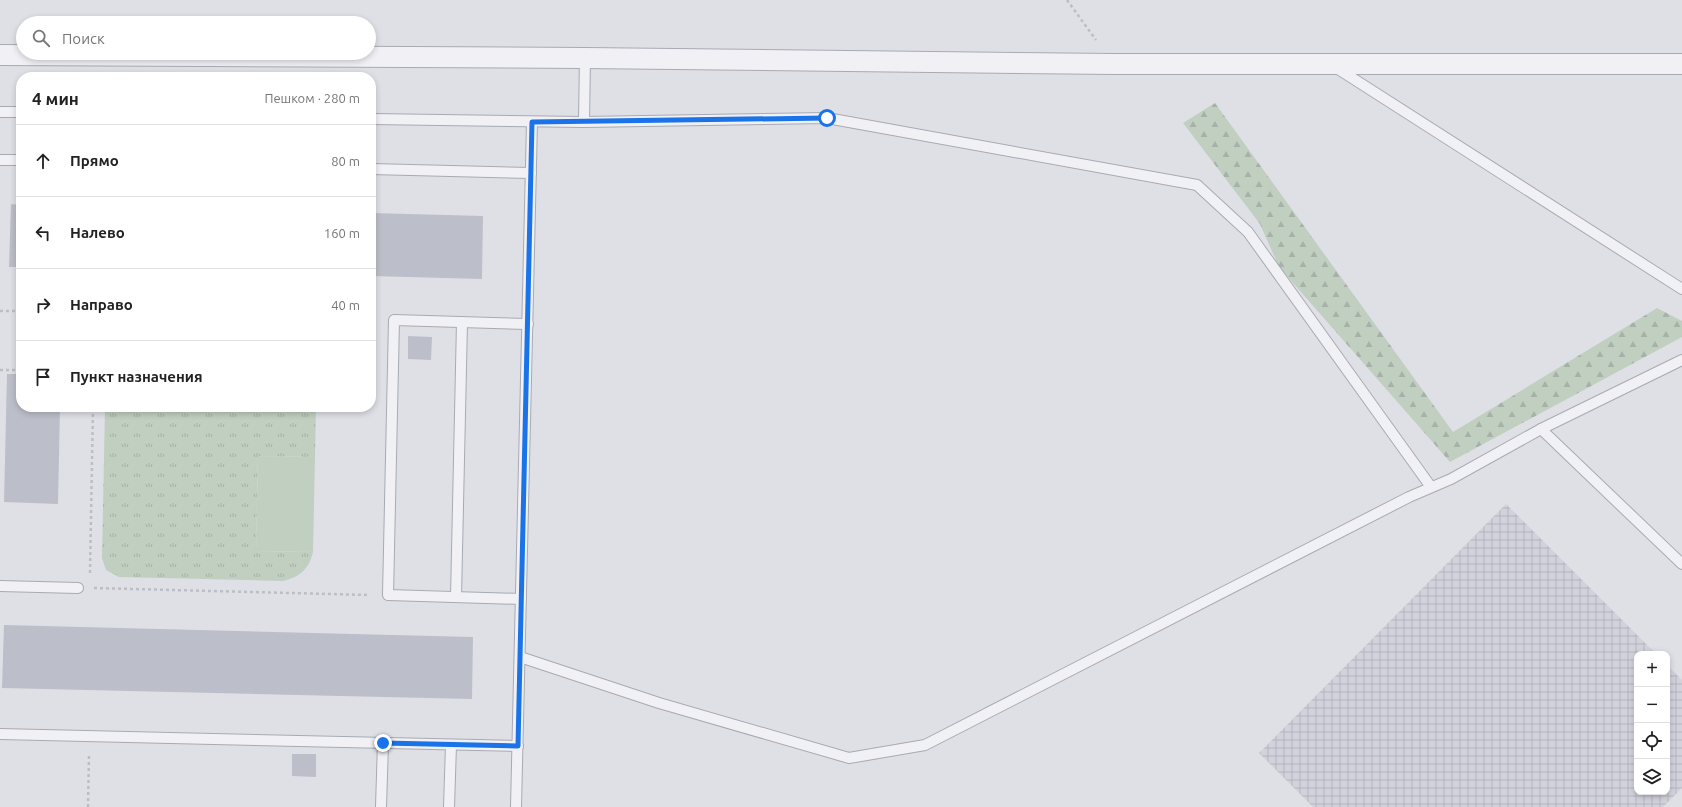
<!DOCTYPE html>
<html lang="ru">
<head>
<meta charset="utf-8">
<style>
	:root { --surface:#fff; --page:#f2f2f2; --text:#222; --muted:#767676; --line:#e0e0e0 }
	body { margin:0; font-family:Ubuntu,sans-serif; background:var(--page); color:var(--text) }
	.controls { position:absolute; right:12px; bottom:12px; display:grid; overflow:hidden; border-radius:8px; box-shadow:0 2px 6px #0003 }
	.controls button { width:36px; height:36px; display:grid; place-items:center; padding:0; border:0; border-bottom:1px solid var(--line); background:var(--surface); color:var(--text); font:20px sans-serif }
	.stop { position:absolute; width:12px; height:12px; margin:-9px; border:3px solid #1a73e8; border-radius:50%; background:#fff }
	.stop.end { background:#1a73e8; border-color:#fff; box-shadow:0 1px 4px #0008 }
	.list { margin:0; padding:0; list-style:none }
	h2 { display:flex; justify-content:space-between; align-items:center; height:52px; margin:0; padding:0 16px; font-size:17px }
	h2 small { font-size:13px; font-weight:400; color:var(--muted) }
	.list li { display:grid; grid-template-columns:26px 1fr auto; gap:12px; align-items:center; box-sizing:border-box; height:72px; padding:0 16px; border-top:1px solid var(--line) }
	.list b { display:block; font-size:15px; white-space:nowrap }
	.list em { font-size:13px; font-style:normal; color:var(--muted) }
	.icon { flex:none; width:22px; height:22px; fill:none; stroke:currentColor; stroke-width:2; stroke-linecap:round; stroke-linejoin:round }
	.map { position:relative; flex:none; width:1682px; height:807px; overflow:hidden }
	.search { position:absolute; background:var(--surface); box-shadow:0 2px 6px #0003; left:16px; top:16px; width:360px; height:44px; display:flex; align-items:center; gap:10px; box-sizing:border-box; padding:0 14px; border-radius:22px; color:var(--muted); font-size:15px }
	.panel { position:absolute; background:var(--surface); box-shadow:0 2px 6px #0003; left:16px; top:72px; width:360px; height:340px; border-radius:16px }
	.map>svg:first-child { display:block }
	.industrial { fill:url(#industrial-grid) }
	.grass { fill:#c1cfc1 }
	.forest { fill:url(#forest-firs) }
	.park { fill:url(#park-tufts) }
	.building { fill:#bcbec9 }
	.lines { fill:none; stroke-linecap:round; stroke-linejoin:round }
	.lane-casing { stroke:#a8aab3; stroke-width:12 }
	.street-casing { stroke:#a8aab3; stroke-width:22 }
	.path { stroke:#bdbec5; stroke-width:2.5; stroke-dasharray:3 3; stroke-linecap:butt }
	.lane { stroke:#f1f1f5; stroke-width:10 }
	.street { stroke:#f1f1f5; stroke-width:20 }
	.route { stroke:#1a73e8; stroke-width:5 }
</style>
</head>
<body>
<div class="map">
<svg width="1682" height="807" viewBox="0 0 1682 807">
	<defs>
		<pattern id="industrial-grid" width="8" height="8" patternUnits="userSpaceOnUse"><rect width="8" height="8" fill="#d1d2db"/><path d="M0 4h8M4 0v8" fill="none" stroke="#b3b4bd"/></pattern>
		<pattern id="forest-firs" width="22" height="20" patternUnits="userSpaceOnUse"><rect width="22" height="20" fill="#c1cfc1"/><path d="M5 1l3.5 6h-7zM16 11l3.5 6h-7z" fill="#a6b2a7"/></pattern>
		<pattern id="park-tufts" width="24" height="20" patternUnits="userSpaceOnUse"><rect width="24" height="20" fill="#c1cfc1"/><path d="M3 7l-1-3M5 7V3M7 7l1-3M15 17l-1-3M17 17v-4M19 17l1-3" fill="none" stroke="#a6b2a7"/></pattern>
	</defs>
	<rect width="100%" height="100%" fill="#dfe0e6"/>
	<!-- industrial -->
	<polygon class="industrial" points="1506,504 1656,654 1637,654 1637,792 1667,792 1667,665 1682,680 1682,788 1663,807 1313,807 1259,753"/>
	<!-- grass -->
	<polygon class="grass" points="258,456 315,457 313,552 256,551"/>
	<!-- forest -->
	<polygon class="forest" points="1215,103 1453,432 1657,308 1682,321 1682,337 1450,462 1279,267 1260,224 1183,123"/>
	<!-- park -->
	<path class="park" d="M105 407H316L315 457 258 456 256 551 313 552C309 569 300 577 283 581L119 577 106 570 102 558Z"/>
	<!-- building -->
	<g class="building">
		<polygon points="11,204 21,205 21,267 9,267"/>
		<polygon points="371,213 483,216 482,279 371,276"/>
		<polygon points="408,336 432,337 431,360 408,359"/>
		<polygon points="7,374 21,374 21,407 60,407 58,504 4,502"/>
		<polygon points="4,625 473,637 472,699 2,688"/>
		<polygon points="292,754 316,754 316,777 292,776"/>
	</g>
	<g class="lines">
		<defs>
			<g id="lane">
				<polyline points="1335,67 1682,289"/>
				<polyline points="0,112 21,112"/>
				<polyline points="371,119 584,122 585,58"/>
				<polyline points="584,122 827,118 1197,185 1248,232 1431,487"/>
				<polyline points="0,160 21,160"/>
				<polyline points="371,169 531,173"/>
				<polyline points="1541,429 1682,564"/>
				<polyline points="0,586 78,588"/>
				<polyline points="456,597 462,322"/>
				<polyline points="521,599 388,595 394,320 528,324"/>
				<polyline points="520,657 659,703 849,758 925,745 1409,497 1451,479 1541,429 1682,360"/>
				<polyline points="0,734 518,746"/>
				<polyline points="381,807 383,743"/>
				<polyline points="449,807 451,745"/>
				<polyline points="516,807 532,122"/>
			</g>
			<polyline id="street" points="0,55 585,58 1114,64 1682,64"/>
		</defs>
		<!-- lane casing -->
		<use href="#lane" class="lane-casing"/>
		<!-- street casing -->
		<use href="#street" class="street-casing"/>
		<!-- path -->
		<g class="path">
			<polyline points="1067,0 1096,40"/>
			<polyline points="0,311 21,311"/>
			<polyline points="0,370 21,370"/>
			<polyline points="90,573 93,407"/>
			<polyline points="94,588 369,595"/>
			<polyline points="88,807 89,754"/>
		</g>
		<!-- lane -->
		<use href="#lane" class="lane"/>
		<!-- street -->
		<use href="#street" class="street"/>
	</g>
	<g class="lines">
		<!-- route -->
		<polyline class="route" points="383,743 518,746 532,122 827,118"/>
	</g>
</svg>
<div class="controls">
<button>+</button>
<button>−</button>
<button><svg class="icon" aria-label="locate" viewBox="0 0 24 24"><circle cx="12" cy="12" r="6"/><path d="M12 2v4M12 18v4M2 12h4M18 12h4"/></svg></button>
<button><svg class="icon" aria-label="layers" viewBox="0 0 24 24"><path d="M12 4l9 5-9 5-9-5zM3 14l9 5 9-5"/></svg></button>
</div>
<div class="stop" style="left:827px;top:118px"></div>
<div class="stop end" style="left:383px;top:743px"></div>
<div class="search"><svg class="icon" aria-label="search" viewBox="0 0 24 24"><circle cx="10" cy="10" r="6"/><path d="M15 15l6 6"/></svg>Поиск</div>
<section class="panel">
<h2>4 мин<small>Пешком · 280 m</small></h2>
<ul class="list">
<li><svg class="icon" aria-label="ahead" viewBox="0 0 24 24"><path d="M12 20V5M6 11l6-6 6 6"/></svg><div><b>Прямо</b></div><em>80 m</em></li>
<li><svg class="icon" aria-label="left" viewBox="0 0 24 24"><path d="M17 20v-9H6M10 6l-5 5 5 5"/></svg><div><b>Налево</b></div><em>160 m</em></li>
<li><svg class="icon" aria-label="right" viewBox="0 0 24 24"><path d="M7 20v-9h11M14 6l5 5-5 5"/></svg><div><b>Направо</b></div><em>40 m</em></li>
<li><svg class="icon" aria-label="arrive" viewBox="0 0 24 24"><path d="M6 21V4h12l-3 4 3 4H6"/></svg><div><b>Пункт назначения</b></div></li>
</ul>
</section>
</div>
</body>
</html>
